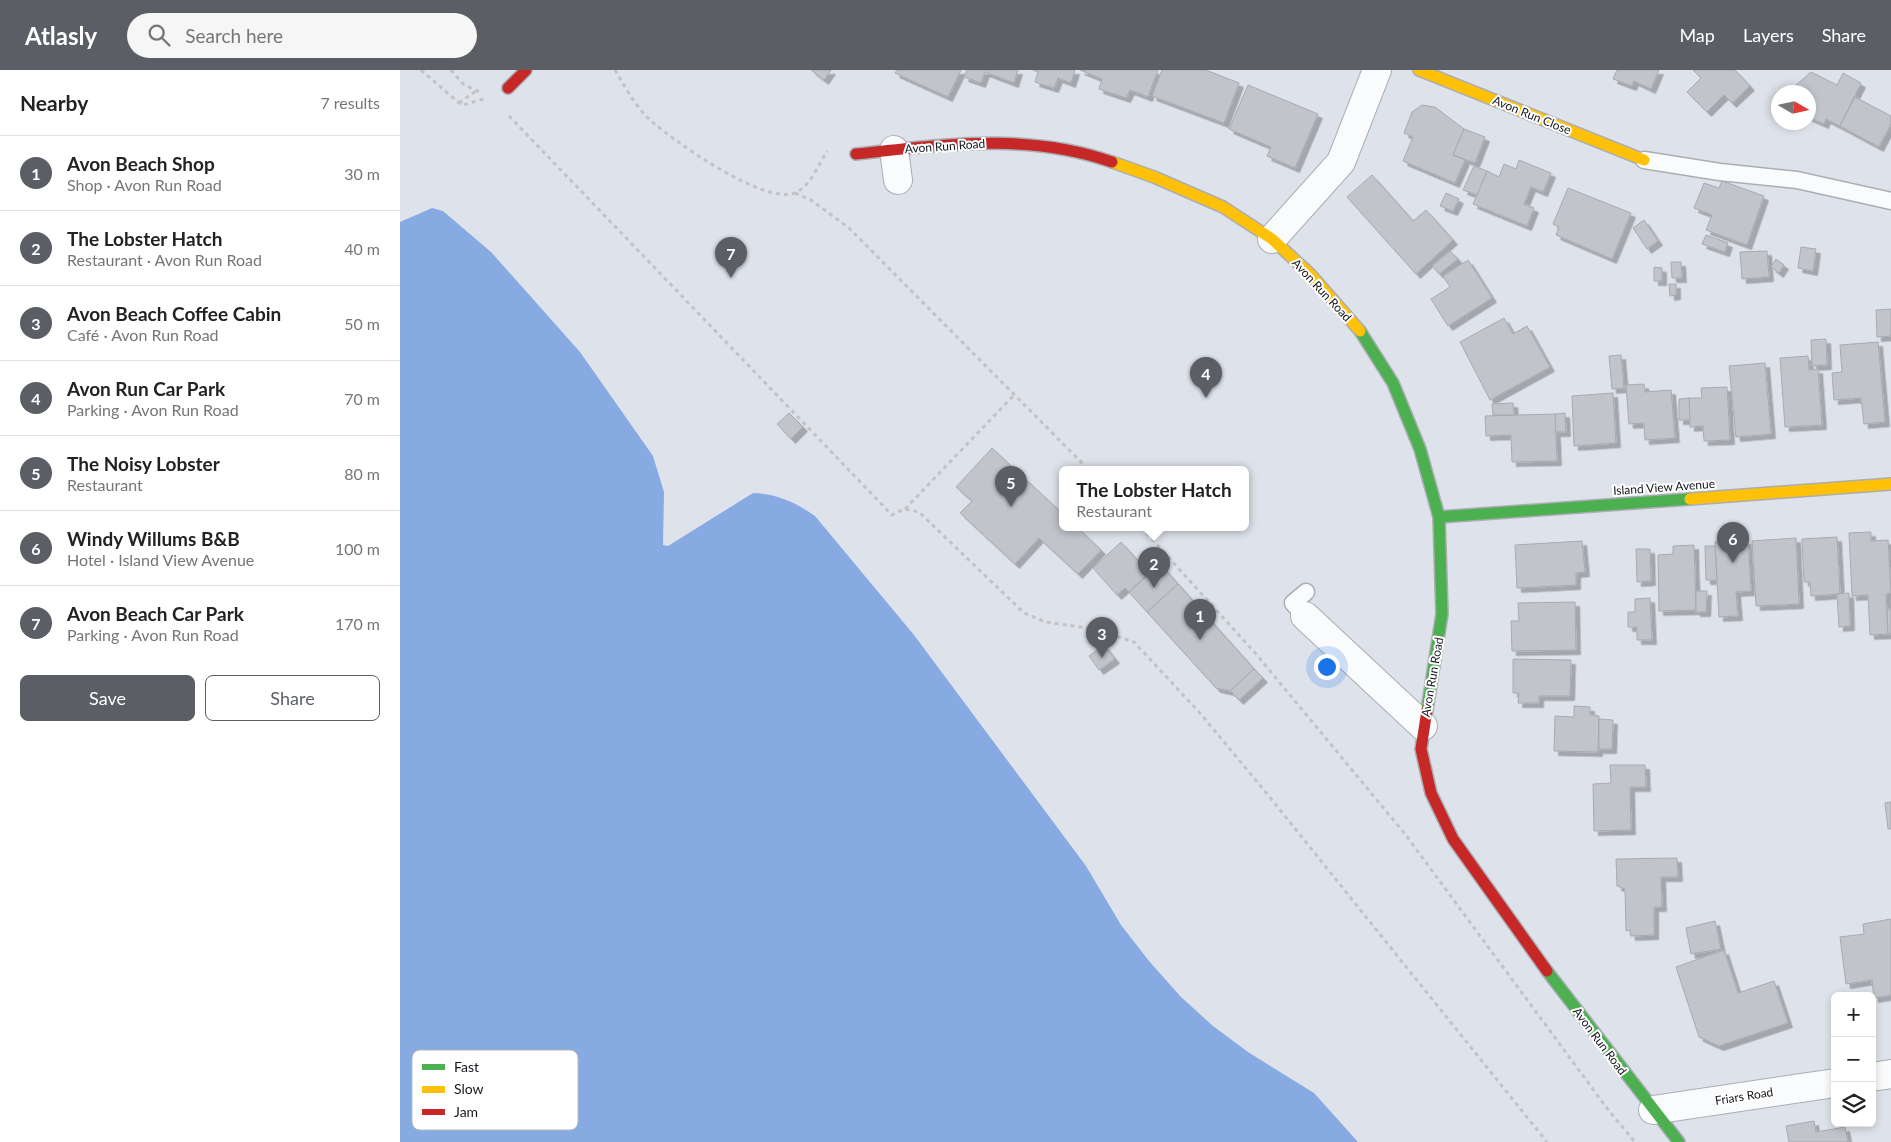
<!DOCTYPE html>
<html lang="en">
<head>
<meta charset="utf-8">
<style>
	:root { --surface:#fff; --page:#f6f6f6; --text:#222; --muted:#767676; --line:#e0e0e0; --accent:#5b5e64 }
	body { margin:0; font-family:Lato,sans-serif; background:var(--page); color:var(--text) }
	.controls { position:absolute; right:15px; bottom:15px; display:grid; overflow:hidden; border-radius:8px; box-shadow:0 2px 8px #0003 }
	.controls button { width:45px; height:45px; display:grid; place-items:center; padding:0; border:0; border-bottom:1px solid var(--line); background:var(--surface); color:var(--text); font:25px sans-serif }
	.compass { position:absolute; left:1371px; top:15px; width:45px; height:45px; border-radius:50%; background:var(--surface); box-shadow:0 2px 8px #0003; rotate:99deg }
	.you { position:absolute; left:926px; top:596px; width:18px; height:18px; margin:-12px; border:4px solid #fff; border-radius:50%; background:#1a73e8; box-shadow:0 0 0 8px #1a73e833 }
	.badge { display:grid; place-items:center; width:32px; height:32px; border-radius:50%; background:var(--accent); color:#fff; font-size:16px; font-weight:700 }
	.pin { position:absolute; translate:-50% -41px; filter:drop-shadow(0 1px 2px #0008) }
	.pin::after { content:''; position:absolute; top:26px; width:18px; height:15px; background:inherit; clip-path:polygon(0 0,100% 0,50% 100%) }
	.popup { position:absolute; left:659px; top:396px; width:190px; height:65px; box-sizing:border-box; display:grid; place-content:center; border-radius:8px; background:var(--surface); filter:drop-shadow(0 1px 4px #0005); font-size:16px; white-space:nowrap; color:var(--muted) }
	.popup b { font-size:19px; color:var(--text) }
	.popup::after { content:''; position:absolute; left:50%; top:100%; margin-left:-10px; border:10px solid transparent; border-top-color:var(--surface) }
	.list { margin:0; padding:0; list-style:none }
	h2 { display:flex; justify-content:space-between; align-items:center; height:65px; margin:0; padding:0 20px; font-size:21px }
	h2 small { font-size:16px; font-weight:400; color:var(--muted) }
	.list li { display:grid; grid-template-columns:32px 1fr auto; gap:15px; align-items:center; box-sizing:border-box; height:75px; padding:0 20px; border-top:1px solid var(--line) }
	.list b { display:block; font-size:19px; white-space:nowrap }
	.list p { margin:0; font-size:16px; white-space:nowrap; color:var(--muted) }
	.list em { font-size:16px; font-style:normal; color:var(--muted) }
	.actions { display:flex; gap:10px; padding:15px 20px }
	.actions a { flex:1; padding:11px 0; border:1px solid var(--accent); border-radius:8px; text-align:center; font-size:18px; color:var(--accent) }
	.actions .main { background:var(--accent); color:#fff }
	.icon { flex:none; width:28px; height:28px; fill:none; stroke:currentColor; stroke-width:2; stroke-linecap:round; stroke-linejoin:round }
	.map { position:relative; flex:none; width:1491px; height:1072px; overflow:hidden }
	header { display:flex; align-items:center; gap:30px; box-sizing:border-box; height:70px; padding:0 25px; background:var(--accent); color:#fff }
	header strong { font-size:24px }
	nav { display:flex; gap:28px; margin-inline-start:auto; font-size:18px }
	.search { width:350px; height:45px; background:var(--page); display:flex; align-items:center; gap:12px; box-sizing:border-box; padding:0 18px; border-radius:28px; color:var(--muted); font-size:19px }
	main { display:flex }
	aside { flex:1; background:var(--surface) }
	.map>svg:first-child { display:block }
	.water { fill:#88aae2 }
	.building { fill:#c1c5cb; stroke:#a7aab1; filter:url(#shadow) }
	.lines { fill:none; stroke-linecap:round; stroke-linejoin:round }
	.lane-casing { stroke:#aaaeb3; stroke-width:19 }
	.street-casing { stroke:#aaaeb3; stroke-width:30 }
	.fast-casing { stroke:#aaaeb3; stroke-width:14 }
	.slow-casing { stroke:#aaaeb3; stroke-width:14 }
	.jam-casing { stroke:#aaaeb3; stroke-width:14 }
	.path { stroke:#c2c3c6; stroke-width:3; stroke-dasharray:4 4; stroke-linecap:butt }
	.lane { stroke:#fafbfc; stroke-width:16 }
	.street { stroke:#fafbfc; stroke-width:28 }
	.fast { stroke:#4caf50; stroke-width:11 }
	.slow { stroke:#ffc107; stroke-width:11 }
	.jam { stroke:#c62828; stroke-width:11 }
	.labels { text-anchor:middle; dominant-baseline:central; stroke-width:4; stroke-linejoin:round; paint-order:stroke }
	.street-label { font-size:12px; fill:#14171c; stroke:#fff }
	.key { fill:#fff; stroke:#b8b9bb; stroke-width:1 }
	.key-label { font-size:14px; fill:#14171c }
</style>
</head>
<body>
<header>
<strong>Atlasly</strong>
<div class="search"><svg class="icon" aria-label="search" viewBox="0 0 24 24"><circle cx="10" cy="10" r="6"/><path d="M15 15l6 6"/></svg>Search here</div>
<nav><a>Map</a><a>Layers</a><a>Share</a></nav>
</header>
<main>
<aside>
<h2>Nearby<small>7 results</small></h2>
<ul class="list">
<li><span class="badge">1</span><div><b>Avon Beach Shop</b><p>Shop · Avon Run Road</p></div><em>30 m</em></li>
<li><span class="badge">2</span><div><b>The Lobster Hatch</b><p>Restaurant · Avon Run Road</p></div><em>40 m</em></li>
<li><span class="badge">3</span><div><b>Avon Beach Coffee Cabin</b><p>Café · Avon Run Road</p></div><em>50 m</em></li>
<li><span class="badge">4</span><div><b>Avon Run Car Park</b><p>Parking · Avon Run Road</p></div><em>70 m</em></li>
<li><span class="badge">5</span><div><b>The Noisy Lobster</b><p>Restaurant</p></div><em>80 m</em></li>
<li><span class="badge">6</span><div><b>Windy Willums B&amp;B</b><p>Hotel · Island View Avenue</p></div><em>100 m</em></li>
<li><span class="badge">7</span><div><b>Avon Beach Car Park</b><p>Parking · Avon Run Road</p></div><em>170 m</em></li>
</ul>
<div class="actions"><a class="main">Save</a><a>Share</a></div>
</aside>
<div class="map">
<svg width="1491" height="1072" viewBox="0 0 1491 1072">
	<defs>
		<filter id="shadow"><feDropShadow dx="4.5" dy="4.5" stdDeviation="0" flood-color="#0004"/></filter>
	</defs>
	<rect width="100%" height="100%" fill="#dee3eb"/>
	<!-- water -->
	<path class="water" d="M32 138 43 141 91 182 180 282 253 386 264 422 263 475 268 476 353 423C374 423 399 434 415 446L514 565 686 796 721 855 749 891 781 927 813 956 848 982 914 1023 958 1072H0V152Z"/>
	<!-- building -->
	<g class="building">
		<polygon points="411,0 431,0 424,10"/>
		<polygon points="497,0 561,0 548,27 495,3"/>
		<polygon points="567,0 618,0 614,13 585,2 581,13 564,7"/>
		<polygon points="633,0 675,0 671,13 658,8 654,18 635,12 638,2"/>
		<polygon points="680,0 758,0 748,27 730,20 726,28 699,19 702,9"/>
		<polygon points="762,0 806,0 839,13 824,53 752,26"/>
		<polygon points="1217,0 1259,0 1251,19 1234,11 1232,16 1213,9"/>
		<polygon points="1293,0 1335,0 1350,16 1332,33 1324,25 1307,42 1287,22 1301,8"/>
		<polygon points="1411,2 1437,15 1443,3 1461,13 1440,56 1426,49 1424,54 1408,47 1408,22 1388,22"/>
		<polygon points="848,15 918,44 895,98 867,86 871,77 829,59"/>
		<polygon points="1455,27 1491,46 1491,54 1479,77 1440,56"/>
		<polygon points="1022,35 1035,37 1064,59 1053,85 1065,90 1055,113 1003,91 1013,67 1004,63 1012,42"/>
		<polygon points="1064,59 1085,67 1075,93 1053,85"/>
		<polygon points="1119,90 1151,103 1143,122 1131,117 1124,134 1134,138 1127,156 1073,134 1087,101 1099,107 1104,94 1116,99"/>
		<polygon points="1074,96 1087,101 1077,125 1063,120"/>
		<polygon points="972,105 1013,151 1026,140 1053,170 1016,204 947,127"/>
		<polygon points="1322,111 1364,126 1347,175 1306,160 1312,145 1294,138 1304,113 1319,118"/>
		<polygon points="1168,118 1231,143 1212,189 1156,165 1159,157 1153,154"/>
		<polygon points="1046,123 1059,129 1053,141 1040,136"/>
		<polygon points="1244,150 1258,171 1247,179 1233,158"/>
		<polygon points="1306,165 1328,173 1325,182 1302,174"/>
		<polygon points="1401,177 1416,179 1413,201 1398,198"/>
		<polygon points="1050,181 1058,189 1039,204 1032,196"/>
		<polygon points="1367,181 1369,207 1342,209 1340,182"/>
		<polygon points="1376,189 1384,195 1379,203 1371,197"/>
		<polygon points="1068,190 1092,228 1048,256 1031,229 1050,217 1043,206"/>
		<polygon points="1271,192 1281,192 1282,208 1272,208"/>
		<polygon points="1254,197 1262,198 1262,211 1254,211"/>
		<polygon points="1269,214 1276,214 1276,225 1270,226"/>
		<polygon points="1491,239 1491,266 1477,267 1476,240"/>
		<polygon points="1104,248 1113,264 1127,256 1150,297 1090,330 1060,272"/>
		<polygon points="1426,269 1427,295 1412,296 1411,270"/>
		<polygon points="1478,272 1485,352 1464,354 1461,328 1434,330 1432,303 1442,302 1440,275"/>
		<polygon points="1221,285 1224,318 1212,319 1209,286"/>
		<polygon points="1408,286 1409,300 1418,299 1422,355 1385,357 1380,288"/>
		<polygon points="1365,293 1371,364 1336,367 1329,296"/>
		<polygon points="1244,314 1245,322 1271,320 1275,368 1245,370 1244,353 1229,354 1226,315"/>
		<polygon points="1327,317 1330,370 1304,371 1303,356 1290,357 1289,328 1302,328 1301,318"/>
		<polygon points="1213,323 1216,373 1174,376 1172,326"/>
		<polygon points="1289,328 1290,350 1279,350 1279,329"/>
		<polygon points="1113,333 1114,345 1093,345 1092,334"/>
		<polygon points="389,343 403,357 391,369 377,354"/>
		<polygon points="1165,343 1166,362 1155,362 1155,344"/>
		<polygon points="1155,344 1157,391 1112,392 1111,365 1086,366 1085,346"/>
		<polygon points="592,378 663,444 663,457 677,457 701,480 678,504 639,468 615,494 560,443 572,431 556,417"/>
		<polygon points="1471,462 1471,471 1488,470 1491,523 1486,524 1488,564 1470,565 1468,525 1452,526 1449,463"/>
		<polygon points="1437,467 1440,524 1411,526 1410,512 1404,512 1402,469"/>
		<polygon points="1396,468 1399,534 1356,536 1352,471"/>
		<polygon points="1348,470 1351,521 1336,522 1338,546 1319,547 1315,472"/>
		<polygon points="1182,471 1185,502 1176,503 1176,515 1117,518 1115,475"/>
		<polygon points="721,472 749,503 729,522 725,518 717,525 693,498"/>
		<polygon points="1294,475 1296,540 1259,541 1258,485 1273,484 1273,476"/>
		<polygon points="1305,476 1315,476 1317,510 1306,510"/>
		<polygon points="1236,479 1250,479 1251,511 1237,512"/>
		<polygon points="760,494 778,514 747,542 729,522"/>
		<polygon points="778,514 854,599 830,621 816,618 747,542"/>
		<polygon points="1296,521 1307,521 1306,542 1296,542"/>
		<polygon points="1449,523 1450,556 1439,557 1437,524"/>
		<polygon points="1250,528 1252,570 1237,570 1237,557 1228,557 1228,542 1235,542 1235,529"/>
		<polygon points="1175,532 1176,580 1112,581 1111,551 1119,551 1118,533"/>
		<polygon points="1487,539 1491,539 1491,564 1488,564"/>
		<polygon points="704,575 715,589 699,600 689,586"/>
		<polygon points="1113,589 1171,590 1170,626 1139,626 1139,633 1118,633 1119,623 1113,623"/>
		<polygon points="854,599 863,608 839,630 830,621"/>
		<polygon points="1174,636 1190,637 1190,645 1199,646 1198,682 1154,681 1155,646 1174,647"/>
		<polygon points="1199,649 1213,650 1212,679 1199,679"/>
		<polygon points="1210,695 1245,695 1246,717 1230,717 1231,760 1194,761 1193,714 1211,713"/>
		<polygon points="1491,732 1491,759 1488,759 1485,733"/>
		<polygon points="1277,788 1278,807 1261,807 1262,837 1254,837 1254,865 1231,866 1230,860 1226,861 1225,819 1217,816 1216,789"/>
		<polygon points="1491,849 1491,925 1474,928 1472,910 1446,914 1440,867 1464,864 1463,854"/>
		<polygon points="1315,851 1321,879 1291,884 1286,858"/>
		<polygon points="1324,880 1338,923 1374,911 1388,953 1319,976 1299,967 1276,897"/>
		<polygon points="1414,1051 1416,1062 1445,1057 1448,1072 1389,1072 1386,1056"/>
	</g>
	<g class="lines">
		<defs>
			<g id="lane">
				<polyline points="1244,90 1320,102 1397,110 1491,131"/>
				<polyline points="905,546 893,533 906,522"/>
			</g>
			<g id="street">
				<polyline points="494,80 498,110"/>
				<polyline points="872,169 941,92 977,0"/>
				<polyline points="905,546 1023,656"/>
				<polyline points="1472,1007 1491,1004"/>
				<polyline points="1253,1040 1435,1013"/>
			</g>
			<g id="fast">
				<polyline points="960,261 993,313 1020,379 1039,447 1042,544 1027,640"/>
				<polyline points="1039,447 1290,429"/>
				<polyline points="1147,901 1279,1072"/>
			</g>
			<g id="slow">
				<polyline points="1019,0 1244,90"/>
				<polyline points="712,92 754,107 823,137 872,169 911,205 960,261"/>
				<polyline points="1290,429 1491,414"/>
			</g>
			<g id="jam">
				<polyline points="108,18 126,0"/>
				<path d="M456 84C542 75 628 62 712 92"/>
				<polyline points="1027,640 1021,679 1031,723 1053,769 1147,901"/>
			</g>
		</defs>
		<!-- lane casing -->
		<use href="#lane" class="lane-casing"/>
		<!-- street casing -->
		<use href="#street" class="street-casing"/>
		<!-- fast casing -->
		<use href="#fast" class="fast-casing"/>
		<!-- slow casing -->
		<use href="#slow" class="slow-casing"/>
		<!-- jam casing -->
		<use href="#jam" class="jam-casing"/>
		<!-- path -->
		<g class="path">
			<polyline points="21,0 59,33 63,35 84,29"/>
			<polyline points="51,0 63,14 82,23"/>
			<path d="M215 0C225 17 236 37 250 50 274 71 363 135 395 123 410 117 419 94 427 81"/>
			<polyline points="59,33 76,21"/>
			<polyline points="109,46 492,445 504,439 519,442 624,543 646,552 694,559 734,572 800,643 868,725 1147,1072"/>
			<polyline points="395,123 411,130 449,158 688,399"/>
			<polyline points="505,439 615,324"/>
			<polyline points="741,457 856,584 1005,764 1209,1041 1235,1072"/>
		</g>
		<!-- lane -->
		<use href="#lane" class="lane"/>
		<!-- street -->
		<use href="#street" class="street"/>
		<!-- fast -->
		<use href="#fast" class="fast"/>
		<!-- slow -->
		<use href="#slow" class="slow"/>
		<!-- jam -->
		<use href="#jam" class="jam"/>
	</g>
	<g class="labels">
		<!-- street labels -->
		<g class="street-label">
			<text transform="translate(1132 45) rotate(22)">Avon Run Close</text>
			<text transform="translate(545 76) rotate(-4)">Avon Run Road</text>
			<text transform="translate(922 220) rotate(47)">Avon Run Road</text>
			<text transform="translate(1264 417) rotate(-4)">Island View Avenue</text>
			<text transform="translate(1032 607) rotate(-80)">Avon Run Road</text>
			<text transform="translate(1200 971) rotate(53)">Avon Run Road</text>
			<text transform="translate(1344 1026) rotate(-9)">Friars Road</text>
		</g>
	</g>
	<!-- legend -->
	<rect x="12" y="980" width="166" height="80" rx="8" class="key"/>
	<rect x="22" y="994" width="23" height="6" fill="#4caf50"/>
	<rect x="22" y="1016" width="23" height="7" fill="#ffc107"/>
	<rect x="22" y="1039" width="23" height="6" fill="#c62828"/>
	<g class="key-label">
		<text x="54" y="1002">Fast</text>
		<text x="54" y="1024">Slow</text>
		<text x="54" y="1047">Jam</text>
	</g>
</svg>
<div class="controls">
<button>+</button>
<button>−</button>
<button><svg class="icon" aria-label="layers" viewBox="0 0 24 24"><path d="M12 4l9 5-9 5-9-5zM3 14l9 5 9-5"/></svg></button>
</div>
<svg class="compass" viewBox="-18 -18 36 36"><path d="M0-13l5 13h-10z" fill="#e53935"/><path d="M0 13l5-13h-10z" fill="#767676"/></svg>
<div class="you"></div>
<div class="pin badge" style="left:800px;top:570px">1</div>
<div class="pin badge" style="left:754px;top:518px">2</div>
<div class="popup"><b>The Lobster Hatch</b>Restaurant</div>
<div class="pin badge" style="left:702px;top:588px">3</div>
<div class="pin badge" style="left:806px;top:328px">4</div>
<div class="pin badge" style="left:611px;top:437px">5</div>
<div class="pin badge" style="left:1333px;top:493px">6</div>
<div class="pin badge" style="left:331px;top:208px">7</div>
</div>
</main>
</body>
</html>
